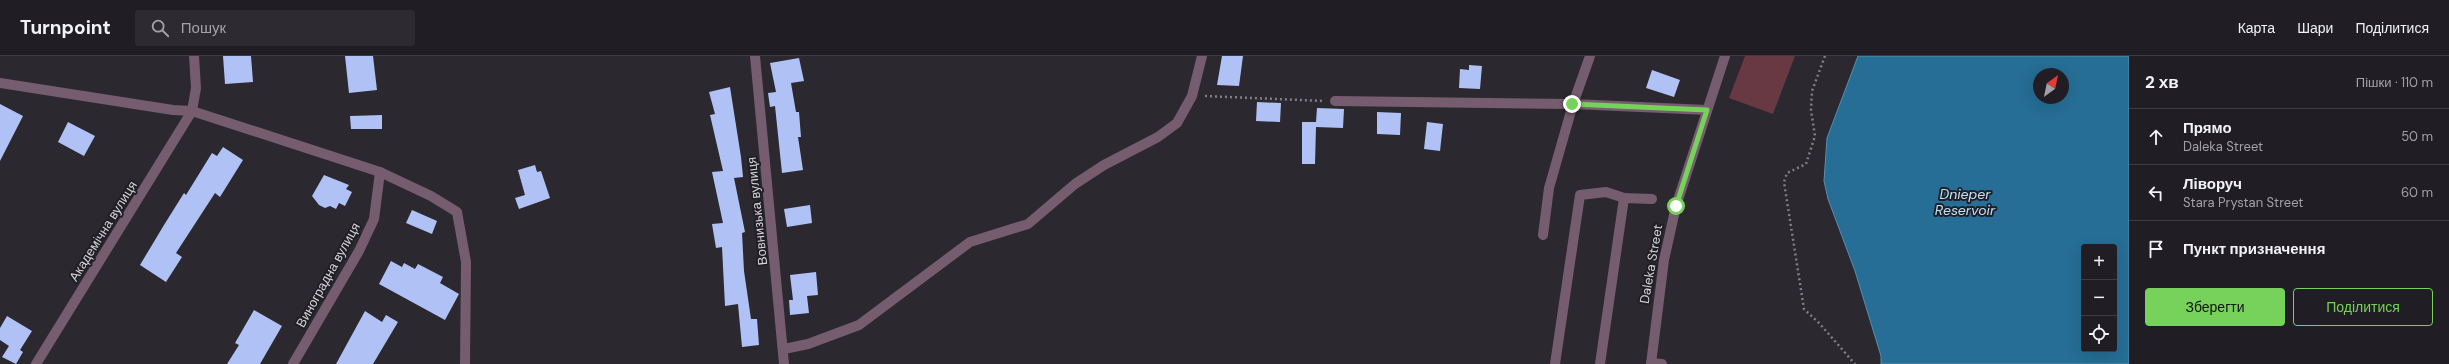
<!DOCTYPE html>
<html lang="uk">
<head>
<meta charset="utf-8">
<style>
	:root { --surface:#201e24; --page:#2d2b31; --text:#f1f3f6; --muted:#a2a2a6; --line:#3d3c41; --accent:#76d25a }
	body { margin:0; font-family:"DM Sans",sans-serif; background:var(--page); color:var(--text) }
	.controls { position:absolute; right:12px; bottom:12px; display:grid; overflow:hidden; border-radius:4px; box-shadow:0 4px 16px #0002 }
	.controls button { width:36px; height:36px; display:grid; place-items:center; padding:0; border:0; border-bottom:1px solid var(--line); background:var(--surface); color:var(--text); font:20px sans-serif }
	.compass { position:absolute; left:2033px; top:12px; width:36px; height:36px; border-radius:50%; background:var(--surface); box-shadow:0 4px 16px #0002; rotate:33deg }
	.stop { position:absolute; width:12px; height:12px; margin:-9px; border:3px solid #76d25a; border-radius:50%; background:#fff }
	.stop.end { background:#76d25a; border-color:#fff; box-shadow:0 1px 4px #0008 }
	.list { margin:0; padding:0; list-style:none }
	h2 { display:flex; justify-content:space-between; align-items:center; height:52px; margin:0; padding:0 16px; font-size:17px }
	h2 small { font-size:13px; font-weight:400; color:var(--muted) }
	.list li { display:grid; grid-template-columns:26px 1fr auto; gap:12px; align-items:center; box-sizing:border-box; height:56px; padding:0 16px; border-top:1px solid var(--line) }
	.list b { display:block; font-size:15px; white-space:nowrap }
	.list p { margin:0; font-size:13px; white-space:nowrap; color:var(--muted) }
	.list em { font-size:13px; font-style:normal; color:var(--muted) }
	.actions { display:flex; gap:8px; padding:12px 16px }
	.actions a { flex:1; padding:9px 0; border:1px solid var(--accent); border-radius:4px; text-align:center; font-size:14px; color:var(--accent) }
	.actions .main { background:var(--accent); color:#111 }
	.icon { flex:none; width:22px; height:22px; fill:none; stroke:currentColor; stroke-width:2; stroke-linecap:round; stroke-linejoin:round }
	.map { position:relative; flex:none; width:2129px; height:308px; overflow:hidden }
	header { display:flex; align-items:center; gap:24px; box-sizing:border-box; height:56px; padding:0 20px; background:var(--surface); border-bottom:1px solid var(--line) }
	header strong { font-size:19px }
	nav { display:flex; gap:22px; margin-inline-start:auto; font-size:14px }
	.search { width:280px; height:36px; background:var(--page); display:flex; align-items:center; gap:10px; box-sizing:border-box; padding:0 14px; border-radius:4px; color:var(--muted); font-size:15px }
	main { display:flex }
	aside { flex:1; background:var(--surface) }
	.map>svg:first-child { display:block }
	.green { fill:#693943 }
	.water { fill:#266e95; stroke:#5b8daa; fill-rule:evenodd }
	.building { fill:#b0c2f5 }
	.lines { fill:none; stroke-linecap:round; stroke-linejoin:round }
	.path { stroke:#817f86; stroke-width:2.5; stroke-dasharray:2 3; stroke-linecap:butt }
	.minor { stroke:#755c6e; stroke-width:10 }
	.route { stroke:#76d25a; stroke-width:5 }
	.labels { text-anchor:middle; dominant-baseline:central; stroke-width:4; stroke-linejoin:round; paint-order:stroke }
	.street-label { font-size:13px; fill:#d6d4da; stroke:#211f26 }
	.water-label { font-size:14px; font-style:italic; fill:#bfe2fa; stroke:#211f26 }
</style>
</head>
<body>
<header>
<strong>Turnpoint</strong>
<div class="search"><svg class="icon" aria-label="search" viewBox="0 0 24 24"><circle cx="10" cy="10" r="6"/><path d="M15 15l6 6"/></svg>Пошук</div>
<nav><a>Карта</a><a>Шари</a><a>Поділитися</a></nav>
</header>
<main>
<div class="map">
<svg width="2129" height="308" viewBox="0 0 2129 308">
	<rect width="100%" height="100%" fill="#2b2830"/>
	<!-- green -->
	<polygon class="green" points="1745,0 1795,0 1773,58 1729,42"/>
	<!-- water -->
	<path class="water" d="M1858 0H2129V308H1881V300L1855 215 1828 143 1824 125 1827 82ZM2039 18H2063V42H2039ZM2084 191H2114V293H2084Z"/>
	<!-- building -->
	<g class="building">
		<polygon points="223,0 251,0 253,26 225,28"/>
		<polygon points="345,0 373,0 377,34 349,37"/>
		<polygon points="1222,0 1243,0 1239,30 1217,29"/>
		<polygon points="799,2 804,25 791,27 796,56 799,56 801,81 798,81 803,114 782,117 775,50 770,51 768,37 776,36 770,7"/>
		<polygon points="1469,9 1482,10 1480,33 1459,32 1460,13 1469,14"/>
		<polygon points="1652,14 1680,24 1674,41 1646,32"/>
		<polygon points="730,31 741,101 743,121 734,122 745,176 742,177 744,215 751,263 757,263 759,289 742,291 738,248 725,250 722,191 716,192 712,168 723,167 712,116 723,115 710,59 715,58 709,36"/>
		<polygon points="1257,46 1281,47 1280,66 1256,65"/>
		<polygon points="0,48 23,60 0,105"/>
		<polygon points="1317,52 1344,53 1343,72 1316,71 1315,108 1302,108 1302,66 1316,66"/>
		<polygon points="1377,56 1401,57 1400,79 1377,78"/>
		<polygon points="382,59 382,73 351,73 350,60"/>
		<polygon points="68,66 95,80 84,100 58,86"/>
		<polygon points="1427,66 1443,68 1440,95 1424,93"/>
		<polygon points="223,91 243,104 220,141 215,137 176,197 182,201 166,226 140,209 164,169 184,137 186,139 212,97 217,100"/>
		<polygon points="535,109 537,116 541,115 550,142 519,153 515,142 525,139 518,114"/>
		<polygon points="324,119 349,129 346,133 352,136 345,150 339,147 336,153 330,150 325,152 319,149 312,140"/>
		<polygon points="810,149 812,167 787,171 784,153"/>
		<polygon points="412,154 437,165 432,178 406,167"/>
		<polygon points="391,205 402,211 404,207 415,213 418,208 443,221 440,227 459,238 445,264 379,228"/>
		<polygon points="816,216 818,239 807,240 809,257 790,259 789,244 793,244 790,219"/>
		<polygon points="254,254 282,270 260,308 227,308 239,289 235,287"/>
		<polygon points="365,255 382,266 386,259 398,266 373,308 336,308"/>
		<polygon points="7,260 32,275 20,294 23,296 16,308 2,301 9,290 0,284 0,272"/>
	</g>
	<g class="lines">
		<!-- path -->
		<g class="path">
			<polyline points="1825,0 1812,35 1811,54 1815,80 1806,108 1787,117 1784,126 1804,253 1819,267 1855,308"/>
			<polyline points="1205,40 1324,45"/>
		</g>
		<!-- minor -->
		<g class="minor">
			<polyline points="755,0 784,308"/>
			<polyline points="1590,0 1573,48 1707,54"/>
			<polyline points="0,27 173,54 192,55 380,116 431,140 457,156 466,206 465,308"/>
			<polyline points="1335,45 1573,48 1549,132 1543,179"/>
			<polyline points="784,293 808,288 859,269 970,186 1028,168 1075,128 1104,109 1158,81 1177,67 1192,40 1202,0"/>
			<polyline points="1651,307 1662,308"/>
			<polyline points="36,308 192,55 196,32 194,0"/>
			<polyline points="293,308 359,195 374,163 380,116"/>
			<polyline points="1555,308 1580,139 1606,136 1624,142"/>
			<polyline points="1600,308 1624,142 1652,143"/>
			<polyline points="1651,308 1664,204 1676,150 1725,0"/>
		</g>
	</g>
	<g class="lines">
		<!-- route -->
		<polyline class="route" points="1572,48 1707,54 1676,150"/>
	</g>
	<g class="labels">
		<!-- street labels -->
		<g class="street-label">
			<text transform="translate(757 155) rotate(-96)">Вовнизька вулиця</text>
			<text transform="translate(103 175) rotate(-58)">Академічна вулиця</text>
			<text transform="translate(1651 208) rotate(-80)">Daleka Street</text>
			<text transform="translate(328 219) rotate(-61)">Виноградна вулиця</text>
		</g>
		<!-- water labels -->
		<g class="water-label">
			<text x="1965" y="138">Dnieper<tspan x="1965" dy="16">Reservoir</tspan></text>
		</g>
	</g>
</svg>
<div class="controls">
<button>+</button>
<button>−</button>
<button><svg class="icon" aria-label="locate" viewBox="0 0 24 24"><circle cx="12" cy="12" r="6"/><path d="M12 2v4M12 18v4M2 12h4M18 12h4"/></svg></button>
</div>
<svg class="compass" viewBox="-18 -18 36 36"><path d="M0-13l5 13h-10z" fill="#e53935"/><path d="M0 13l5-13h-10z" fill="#a2a2a6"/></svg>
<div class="stop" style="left:1676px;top:150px"></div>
<div class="stop end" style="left:1572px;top:48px"></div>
</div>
<aside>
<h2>2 хв<small>Пішки · 110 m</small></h2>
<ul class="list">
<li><svg class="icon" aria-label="ahead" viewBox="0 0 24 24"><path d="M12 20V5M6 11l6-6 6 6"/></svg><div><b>Прямо</b><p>Daleka Street</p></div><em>50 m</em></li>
<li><svg class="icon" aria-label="left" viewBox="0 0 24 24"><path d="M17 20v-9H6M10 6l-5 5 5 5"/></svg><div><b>Ліворуч</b><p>Stara Prystan Street</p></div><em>60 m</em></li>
<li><svg class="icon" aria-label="arrive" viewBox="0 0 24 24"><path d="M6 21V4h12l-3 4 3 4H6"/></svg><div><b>Пункт призначення</b></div></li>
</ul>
<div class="actions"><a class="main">Зберегти</a><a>Поділитися</a></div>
</aside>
</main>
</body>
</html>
